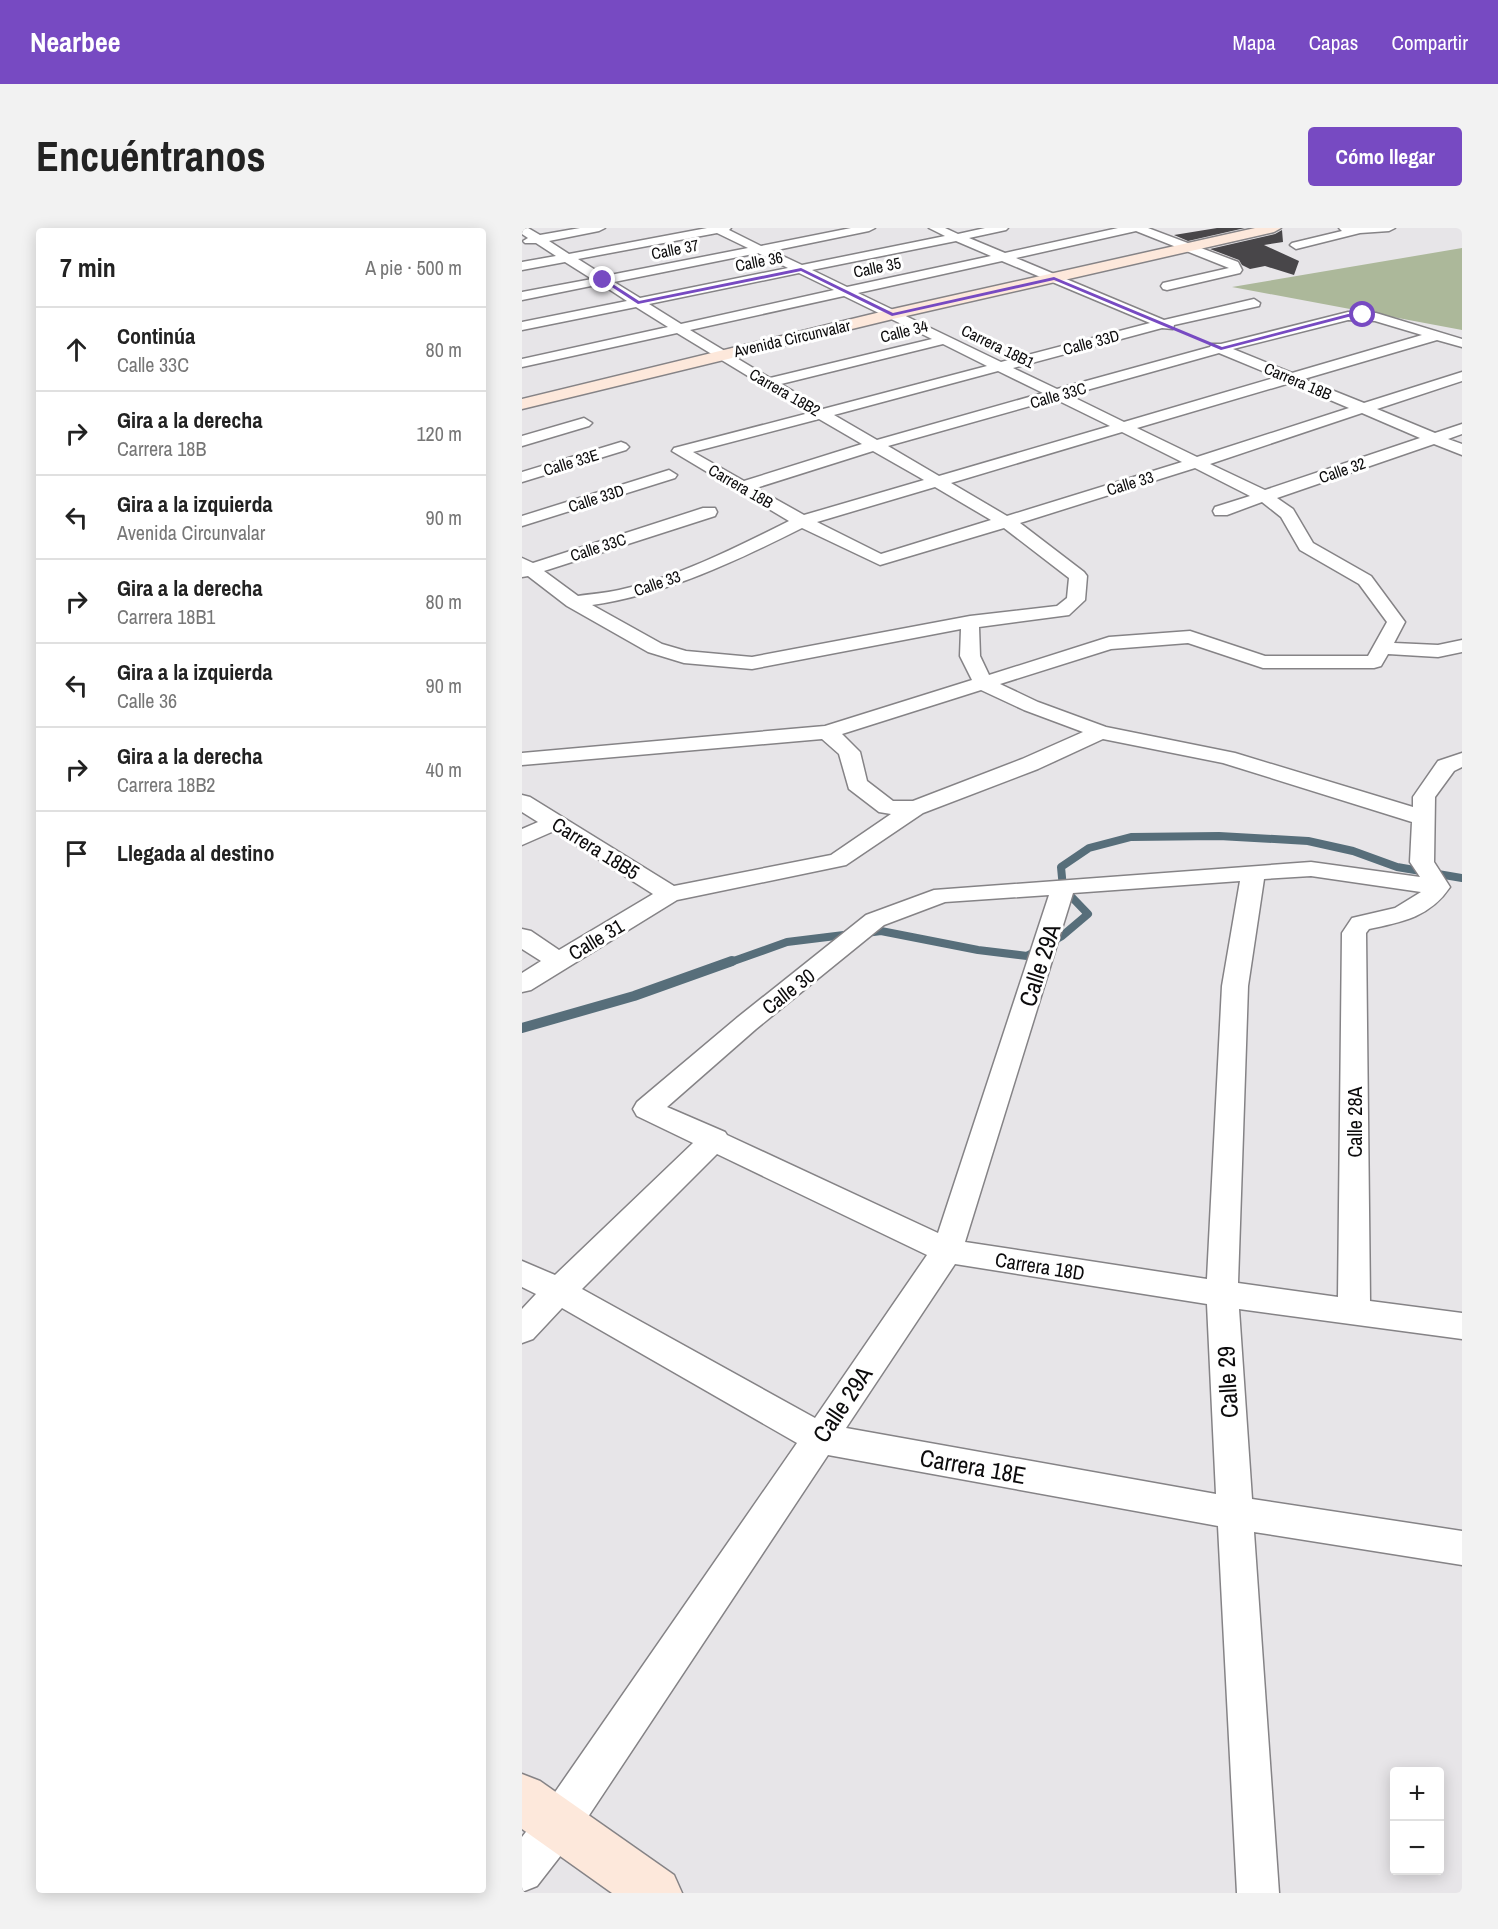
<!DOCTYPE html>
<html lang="es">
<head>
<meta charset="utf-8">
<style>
	:root { --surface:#fff; --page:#f2f2f2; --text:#222; --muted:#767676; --line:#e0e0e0; --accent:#774ac2 }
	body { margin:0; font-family:"Archivo Narrow",sans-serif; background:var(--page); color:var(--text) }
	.controls { position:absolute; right:18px; bottom:18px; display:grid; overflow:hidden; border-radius:6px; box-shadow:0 3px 15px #0003 }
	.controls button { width:54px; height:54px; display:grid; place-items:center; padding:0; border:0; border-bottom:2px solid var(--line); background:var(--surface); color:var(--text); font:30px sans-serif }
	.stop { position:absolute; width:18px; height:18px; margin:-14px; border:4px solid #774ac2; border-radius:50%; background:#fff }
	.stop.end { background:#774ac2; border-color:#fff; box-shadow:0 2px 6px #0008 }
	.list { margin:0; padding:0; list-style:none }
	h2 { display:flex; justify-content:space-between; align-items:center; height:78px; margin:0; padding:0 24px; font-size:26px }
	h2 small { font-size:20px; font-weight:400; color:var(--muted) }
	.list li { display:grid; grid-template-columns:39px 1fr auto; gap:18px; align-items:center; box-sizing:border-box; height:84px; padding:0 24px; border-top:2px solid var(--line) }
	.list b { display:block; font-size:22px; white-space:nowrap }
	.list p { margin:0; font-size:20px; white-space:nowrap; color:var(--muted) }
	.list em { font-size:20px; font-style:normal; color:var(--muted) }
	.icon { flex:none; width:33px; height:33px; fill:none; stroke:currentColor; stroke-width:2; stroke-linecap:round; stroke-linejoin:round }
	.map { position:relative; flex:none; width:940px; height:1665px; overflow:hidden; border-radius:6px }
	header { display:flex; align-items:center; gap:36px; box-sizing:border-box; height:84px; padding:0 30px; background:var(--accent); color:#fff }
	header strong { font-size:28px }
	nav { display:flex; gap:33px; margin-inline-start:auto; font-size:21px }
	.intro { display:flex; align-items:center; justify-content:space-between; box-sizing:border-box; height:144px; padding:0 36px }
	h1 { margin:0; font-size:42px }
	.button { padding:15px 27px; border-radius:6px; background:var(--accent); color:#fff; font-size:21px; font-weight:700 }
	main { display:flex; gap:36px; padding:0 36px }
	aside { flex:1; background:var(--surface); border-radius:6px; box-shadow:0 3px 15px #0003 }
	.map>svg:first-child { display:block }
	.green { fill:#acb89a }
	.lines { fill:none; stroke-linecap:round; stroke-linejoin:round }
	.stream-far1 { stroke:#576e7a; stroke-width:8 }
	.stream { stroke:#576e7a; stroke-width:10 }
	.building { fill:#484649 }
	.street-casing { stroke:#858386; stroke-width:3 }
	.secondary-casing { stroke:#858386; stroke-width:3 }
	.street { fill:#fff; fill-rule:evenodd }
	.secondary { fill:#fde8db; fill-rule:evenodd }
	.route { fill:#774ac2 }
	.labels { text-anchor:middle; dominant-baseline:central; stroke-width:6; stroke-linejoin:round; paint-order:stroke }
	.far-street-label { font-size:16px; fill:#0c0b0c; stroke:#fff }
	.street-label { font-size:20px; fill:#0c0b0c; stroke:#fff }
	.near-street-label { font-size:24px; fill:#0c0b0c; stroke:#fff }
</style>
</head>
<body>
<header>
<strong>Nearbee</strong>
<nav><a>Mapa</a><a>Capas</a><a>Compartir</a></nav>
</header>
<div class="intro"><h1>Encuéntranos</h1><a class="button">Cómo llegar</a></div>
<main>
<aside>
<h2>7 min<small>A pie · 500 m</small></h2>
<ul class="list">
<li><svg class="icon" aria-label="ahead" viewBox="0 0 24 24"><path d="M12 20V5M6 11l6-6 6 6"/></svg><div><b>Continúa</b><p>Calle 33C</p></div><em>80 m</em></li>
<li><svg class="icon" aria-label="right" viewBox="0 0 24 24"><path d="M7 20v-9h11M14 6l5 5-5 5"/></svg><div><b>Gira a la derecha</b><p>Carrera 18B</p></div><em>120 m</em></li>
<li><svg class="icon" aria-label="left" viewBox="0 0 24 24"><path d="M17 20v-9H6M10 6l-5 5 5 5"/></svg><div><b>Gira a la izquierda</b><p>Avenida Circunvalar</p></div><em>90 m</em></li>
<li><svg class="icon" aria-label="right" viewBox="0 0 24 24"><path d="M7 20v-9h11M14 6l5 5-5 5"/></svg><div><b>Gira a la derecha</b><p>Carrera 18B1</p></div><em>80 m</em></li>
<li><svg class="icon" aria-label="left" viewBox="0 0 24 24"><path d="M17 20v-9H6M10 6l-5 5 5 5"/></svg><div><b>Gira a la izquierda</b><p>Calle 36</p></div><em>90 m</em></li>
<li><svg class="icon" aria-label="right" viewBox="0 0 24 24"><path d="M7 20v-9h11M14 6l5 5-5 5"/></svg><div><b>Gira a la derecha</b><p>Carrera 18B2</p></div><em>40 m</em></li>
<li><svg class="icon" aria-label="arrive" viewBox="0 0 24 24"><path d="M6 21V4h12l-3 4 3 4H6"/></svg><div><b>Llegada al destino</b></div></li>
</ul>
</aside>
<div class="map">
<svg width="940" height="1665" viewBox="0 0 940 1665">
	<rect width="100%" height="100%" fill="#e7e5e8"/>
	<!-- green -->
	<polygon class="green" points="940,20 940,102 710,59"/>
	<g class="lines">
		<!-- stream-far1 -->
		<g class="stream-far1">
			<polyline points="344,705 359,703 456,722 505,728 540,708 566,686 541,660 539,639 567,620 609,609 697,608 786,613 831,623 875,639 940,650"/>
			<polyline points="206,735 265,714 330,706"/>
		</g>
		<!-- stream -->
		<polyline class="stream" points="0,800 112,768 210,733"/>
	</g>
	<!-- building -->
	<g class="building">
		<polygon points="695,0 723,0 666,13 652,7"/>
		<polygon points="760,2 761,14 742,17 777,33 772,47 743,38 728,41 720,37 717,32 688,21 753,6"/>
	</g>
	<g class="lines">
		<defs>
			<g id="street">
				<path d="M0 0H6L18 7 58 0H83L77 3 27 13 47 26 185 0H209L207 2 239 18 329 0H353L347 3 250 23 280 37 423 8 407 0H423L436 6 463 0H486L484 2 447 10 483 25 596 0H626L716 34 720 42 718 45 645 62 641 61 639 58 641 55 707 40 614 3 494 30 642 92 732 71 738 75 737 78 652 97 651 101 640 100 491 140 535 161 688 119 690 116H699L826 84 854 85 940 111V119L915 112 782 151 842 175 940 144V153L855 181 913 205 940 196V206L926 211 940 216V227L912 216 755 270 771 281 791 315 849 348 883 394 872 415 916 417 940 412V424L916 429 866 426 859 438 852 440H741L666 415 589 421 478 456 516 474 584 499 713 525 891 579V569L916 533 940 525V539L932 543 913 569 912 634 928 659C908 689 880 694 847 701L844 705 848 1073 940 1085V1111L717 1081 730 1271 940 1303V1337L732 1304 757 1665H715L696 1298 306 1227 50 1613 15 1658 0 1664V1609L20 1583 275 1215 40 1080 11 1111 0 1115V1081L14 1066 0 1059V1033L33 1047 171 915 115 888 111 881 115 874 216 789 344 687 412 662 789 634 898 649 888 634 890 594 701 535 581 511 516 541 401 585 324 637 155 672 9 762 0 764V745L19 733 0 721V701L9 703 37 722 131 666 32 603 0 617V601L16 594 0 584V567L8 569 152 658 309 627 369 586 357 584 327 561 317 526 300 511 0 537V525L303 498 450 452 438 428 439 401 230 441 162 435 126 424 45 378 6 348 0 349V330L11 335 181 280H193L195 284 193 288 22 343 56 368C69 366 83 365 97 362 156 349 213 320 267 293L150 223 152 220 287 185 155 105 0 139V131L146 99 114 79 0 102V94L105 73 79 56 0 72V64L70 51 43 34 0 42V34L34 28 14 15H3L1 13 6 10 0 6ZM195 5 226 20 83 48 56 31ZM434 13 469 28 325 59 290 42ZM236 25 266 40 118 70 92 54ZM480 33 628 95 479 134 336 65ZM277 45 312 62 159 96 127 76ZM322 68 410 111 248 150 168 102ZM826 92 853 93 900 107 770 145 711 121ZM421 116 465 138 301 181 259 156ZM697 125 755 149 602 194 547 167ZM476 143 521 165 355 212 312 187ZM768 155 827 180 675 229 615 200ZM533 171 588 198 417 248 366 218ZM840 185 898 210 743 262 688 236ZM297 191 340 216 222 253 171 224ZM600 204 660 234 485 288 429 255ZM351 223 402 252 282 287 234 260ZM673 240 728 268 693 279 691 283 693 287H705L740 274 759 289 778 322 837 356 865 394 846 428H743L668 403 587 409 467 447 458 428 457 399 547 387 563 372 565 348 562 344 498 295ZM413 259 469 292 359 326 295 294ZM280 300 358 337 482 300 547 350 545 370 535 378 448 388 230 429 164 423 140 416 70 377C145 366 214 333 280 300ZM459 462 502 482 561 504 500 531 391 573H371L345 553 338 524 320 506ZM789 648 899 664 873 680 830 690 820 705 816 1069 716 1055 726 758 742 651ZM718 653 700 758 685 1051 443 1014 551 665ZM527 667 416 1005 205 907 203 904 145 879 234 801 362 697 423 674ZM195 926 405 1027 293 1190 60 1061ZM433 1036 685 1076 694 1266 324 1200Z"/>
				<polygon points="817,0 873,0 867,3 838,5 774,21 768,17 770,15 820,3"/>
				<polygon points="62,190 70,195 67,198 0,218 0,208"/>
				<polygon points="99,214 104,216 107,219 104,222 0,254 0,244"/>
				<polygon points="147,242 155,247 153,250 0,298 0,288"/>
			</g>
			<g id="secondary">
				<polygon points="733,0 759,0 752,4 371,91 0,181 0,171 371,81"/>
				<polygon points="0,1546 18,1553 152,1647 160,1665 90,1665 0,1601"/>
			</g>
		</defs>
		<!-- street casing -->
		<use href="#street" class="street-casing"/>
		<!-- secondary casing -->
		<use href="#secondary" class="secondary-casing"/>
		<!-- street -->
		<use href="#street" class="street"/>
		<!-- secondary -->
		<use href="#secondary" class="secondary"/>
	</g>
	<!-- route -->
	<polygon class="route" points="279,40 371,85 532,49 700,119 826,86 844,87 826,89 699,122 532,52 370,88 279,43 116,76 79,52 83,51 117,73"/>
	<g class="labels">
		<!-- far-street labels -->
		<g class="far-street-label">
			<text transform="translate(153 21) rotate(-11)">Calle 37</text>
			<text transform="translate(237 33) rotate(-11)">Calle 36</text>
			<text transform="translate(355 39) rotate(-12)">Calle 35</text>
			<text transform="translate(382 103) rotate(-14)">Calle 34</text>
			<text transform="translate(270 110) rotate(-13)">Avenida Circunvalar</text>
			<text transform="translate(569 114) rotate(-15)">Calle 33D</text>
			<text transform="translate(476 118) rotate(26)">Carrera 18B1</text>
			<text transform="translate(776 153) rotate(23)">Carrera 18B</text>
			<text transform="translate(263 164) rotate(30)">Carrera 18B2</text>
			<text transform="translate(536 167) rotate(-16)">Calle 33C</text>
			<text transform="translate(49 234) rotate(-17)">Calle 33E</text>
			<text transform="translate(820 242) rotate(-19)">Calle 32</text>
			<text transform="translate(608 255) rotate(-17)">Calle 33</text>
			<text transform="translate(219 258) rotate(30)">Carrera 18B</text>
			<text transform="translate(74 270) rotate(-18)">Calle 33D</text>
			<text transform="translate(76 319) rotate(-18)">Calle 33C</text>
			<text transform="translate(135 355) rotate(-19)">Calle 33</text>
		</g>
		<!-- street labels -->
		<g class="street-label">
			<text transform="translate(74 620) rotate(32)">Carrera 18B5</text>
			<text transform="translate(74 711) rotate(-31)">Calle 31</text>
			<text transform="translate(266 763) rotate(-38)">Calle 30</text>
			<text transform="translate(832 894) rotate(-90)">Calle 28A</text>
			<text transform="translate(518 1038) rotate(9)">Carrera 18D</text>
		</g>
		<!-- near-street labels -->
		<g class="near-street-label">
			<text transform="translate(517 737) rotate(-72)">Calle 29A</text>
			<text transform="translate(705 1154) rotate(-93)">Calle 29</text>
			<text transform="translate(320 1176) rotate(-56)">Calle 29A</text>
			<text transform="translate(451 1238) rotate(10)">Carrera 18E</text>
		</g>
	</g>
</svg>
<div class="controls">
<button>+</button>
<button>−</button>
</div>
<div class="stop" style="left:841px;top:87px"></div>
<div class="stop end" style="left:81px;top:52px"></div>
</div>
</main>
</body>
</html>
